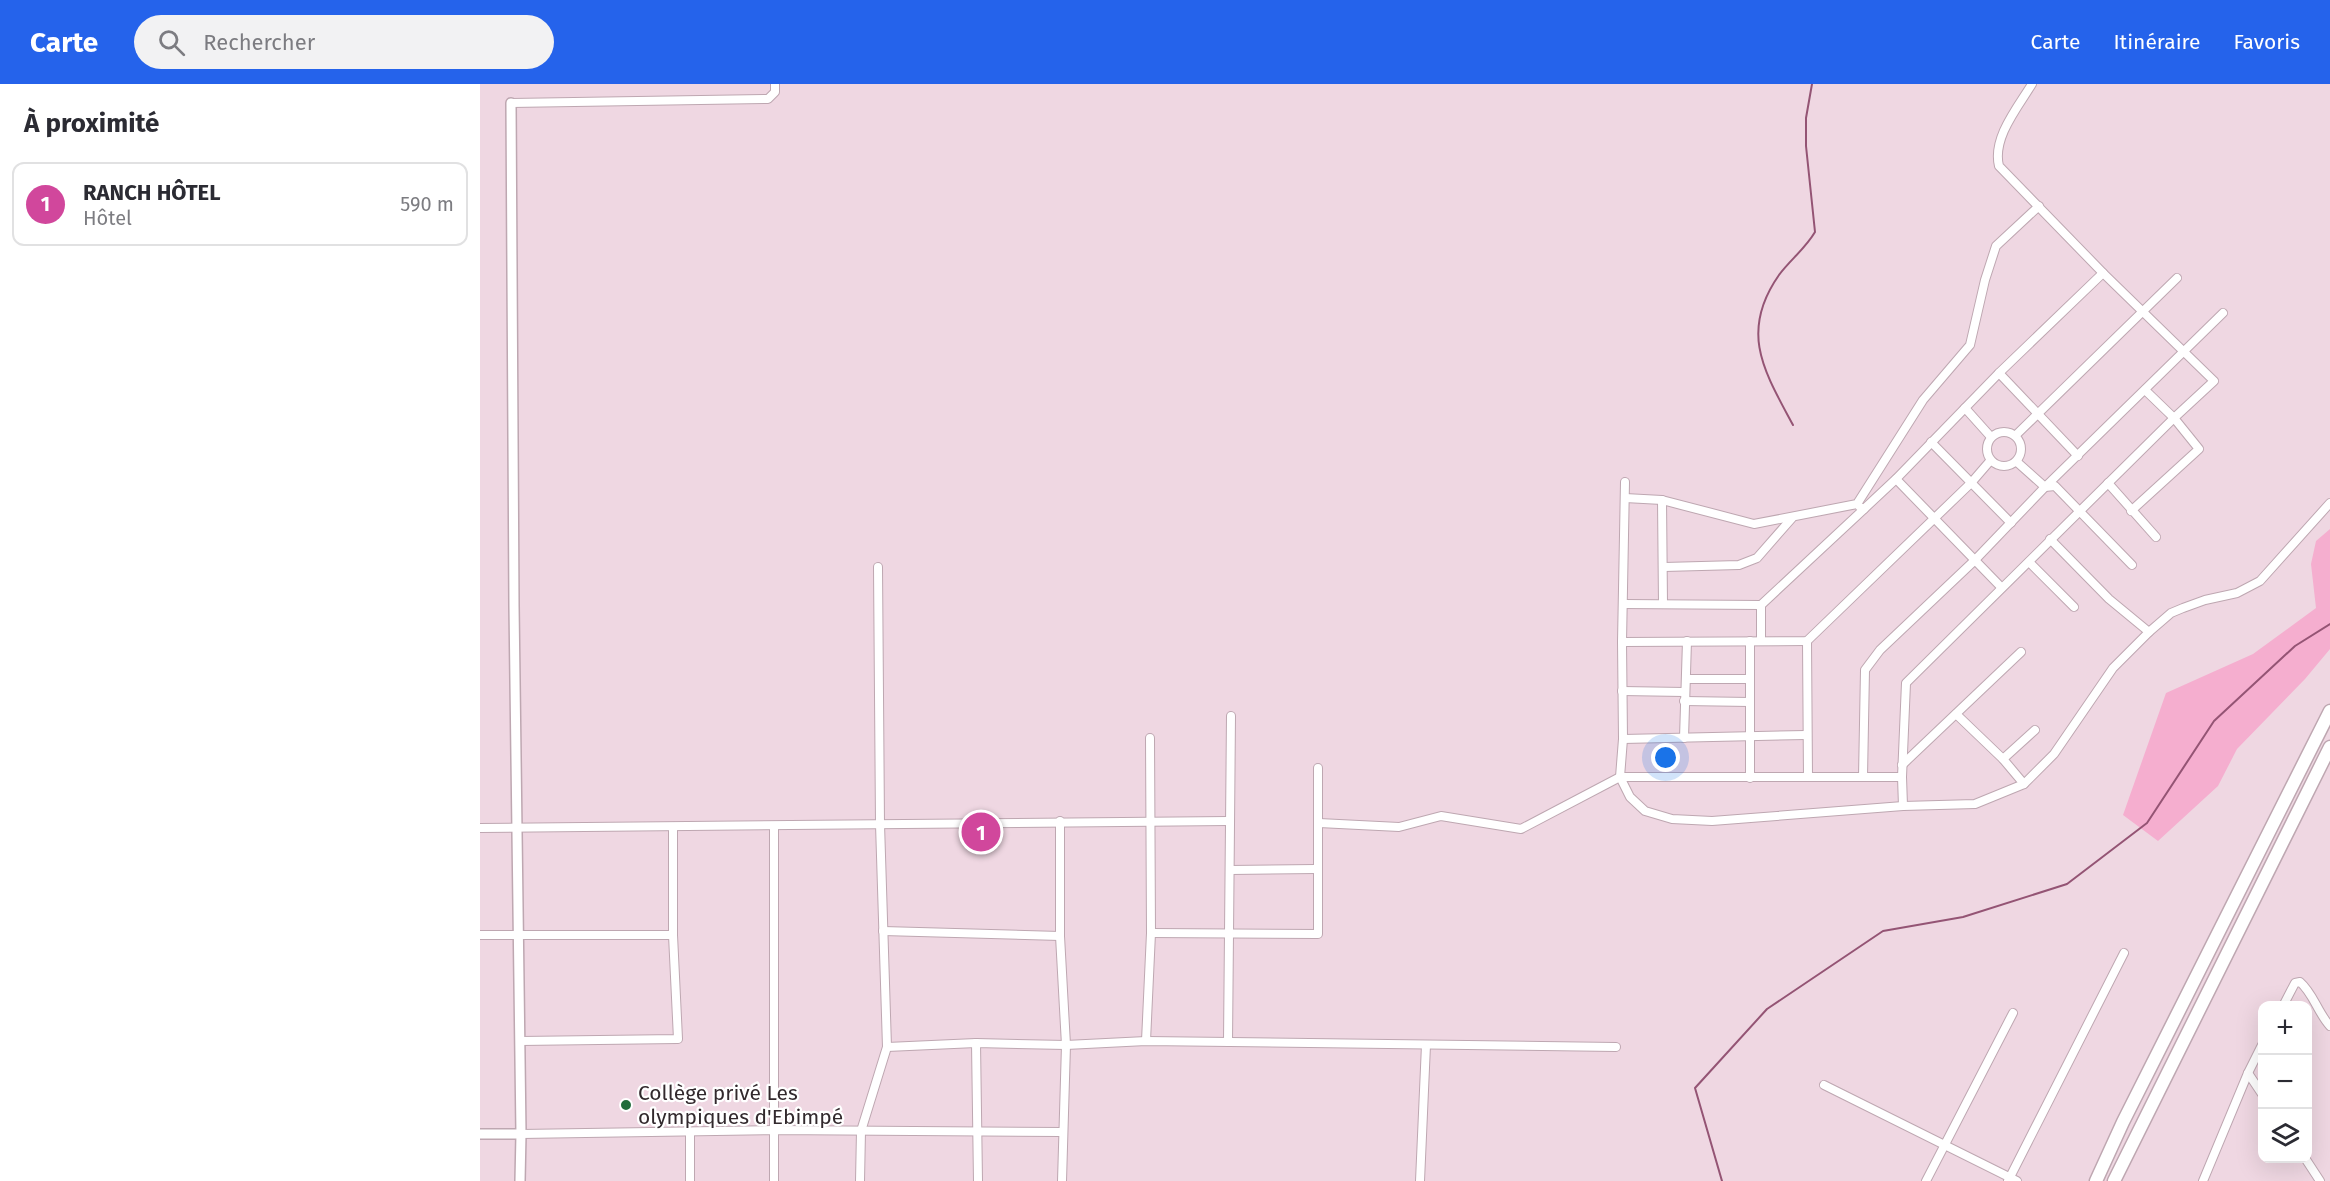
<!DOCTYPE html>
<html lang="fr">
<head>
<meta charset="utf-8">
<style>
	:root { --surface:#fff; --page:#f2f2f3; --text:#2b2b33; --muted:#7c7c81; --line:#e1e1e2; --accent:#2563eb }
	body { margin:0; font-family:"Fira Sans",sans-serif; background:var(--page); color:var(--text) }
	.controls { position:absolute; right:18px; bottom:18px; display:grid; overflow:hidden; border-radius:12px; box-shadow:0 6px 24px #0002 }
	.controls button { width:54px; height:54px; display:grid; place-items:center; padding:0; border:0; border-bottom:2px solid var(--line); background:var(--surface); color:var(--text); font:30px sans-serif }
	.you { position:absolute; left:1186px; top:674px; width:21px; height:21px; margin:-15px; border:4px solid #fff; border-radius:50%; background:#1a73e8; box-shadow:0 0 0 9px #1a73e833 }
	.badge { display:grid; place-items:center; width:39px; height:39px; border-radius:50%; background:var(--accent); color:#fff; font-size:20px; font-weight:700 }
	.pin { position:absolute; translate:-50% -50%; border:3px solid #fff; box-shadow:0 2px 6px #0006 }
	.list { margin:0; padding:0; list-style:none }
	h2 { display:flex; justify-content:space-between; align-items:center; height:78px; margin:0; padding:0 24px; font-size:26px }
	h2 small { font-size:20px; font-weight:400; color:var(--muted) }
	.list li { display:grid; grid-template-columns:39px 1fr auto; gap:18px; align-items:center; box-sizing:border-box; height:84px; margin:0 12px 12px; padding:0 12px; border:2px solid var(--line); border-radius:12px }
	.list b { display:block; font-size:22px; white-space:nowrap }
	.list p { margin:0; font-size:20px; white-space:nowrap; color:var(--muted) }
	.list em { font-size:20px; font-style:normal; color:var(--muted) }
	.icon { flex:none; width:33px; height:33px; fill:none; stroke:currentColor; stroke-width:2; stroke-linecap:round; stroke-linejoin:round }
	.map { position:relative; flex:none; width:1850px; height:1097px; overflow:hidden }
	header { display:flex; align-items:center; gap:36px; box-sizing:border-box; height:84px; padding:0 30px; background:var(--accent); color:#fff }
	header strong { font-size:28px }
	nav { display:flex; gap:33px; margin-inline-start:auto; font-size:21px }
	.search { width:420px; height:54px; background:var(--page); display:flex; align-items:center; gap:15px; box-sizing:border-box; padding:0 21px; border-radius:33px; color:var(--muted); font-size:22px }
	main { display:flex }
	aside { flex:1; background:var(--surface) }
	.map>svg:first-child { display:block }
	.green { fill:#f5aecf }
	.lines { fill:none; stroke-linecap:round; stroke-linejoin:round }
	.stream { stroke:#945474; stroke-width:2 }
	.minor-casing { stroke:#bea7b1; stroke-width:10 }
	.tertiary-casing { stroke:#bea7b1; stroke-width:12 }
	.primary-casing { stroke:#bea7b1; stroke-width:15 }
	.minor { stroke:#fff; stroke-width:8 }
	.tertiary { stroke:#fff; stroke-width:9 }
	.primary { stroke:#fff; stroke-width:12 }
	.poi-dot { fill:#206c3b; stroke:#fff; stroke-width:2 }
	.labels { text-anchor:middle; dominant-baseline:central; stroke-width:4.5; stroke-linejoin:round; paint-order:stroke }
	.poi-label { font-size:21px; fill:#32292d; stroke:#fff; text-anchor:start }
</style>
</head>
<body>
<header>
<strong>Carte</strong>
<div class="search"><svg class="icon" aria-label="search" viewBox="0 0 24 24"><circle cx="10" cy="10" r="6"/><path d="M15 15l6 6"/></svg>Rechercher</div>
<nav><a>Carte</a><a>Itinéraire</a><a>Favoris</a></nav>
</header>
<main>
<aside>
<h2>À proximité<small></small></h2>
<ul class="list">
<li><span class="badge" style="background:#d1479c">1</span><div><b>RANCH HÔTEL</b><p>Hôtel</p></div><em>590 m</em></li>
</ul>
</aside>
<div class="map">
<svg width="1850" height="1097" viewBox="0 0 1850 1097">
	<rect width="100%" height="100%" fill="#efd7e2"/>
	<!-- green -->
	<polygon class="green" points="1850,445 1850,565 1825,595 1757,665 1738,702 1678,757 1643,731 1686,609 1773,570 1836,524 1831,480 1836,457"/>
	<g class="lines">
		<!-- stream -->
		<g class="stream">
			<path d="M1313 341C1284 287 1259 248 1299 191 1310 176 1325 165 1335 148L1326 62V34L1332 0"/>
			<polyline points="1242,1097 1215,1004 1287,925 1403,847 1483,833 1587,800 1667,739 1734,637 1815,562 1850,540"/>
		</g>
		<defs>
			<g id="minor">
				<polyline points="31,19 288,15 295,8 295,0"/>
				<polyline points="1519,289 1598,372"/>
				<polyline points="1485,324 1511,353"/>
				<circle cx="1524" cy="365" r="17"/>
				<polyline points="1536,351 1697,194"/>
				<polyline points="1451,358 1531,439"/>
				<polyline points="1537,378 1565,403 1575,402 1652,481"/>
				<polyline points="1416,395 1521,503"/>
				<polyline points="1145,398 1142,558 1143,655 1140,693 1150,713 1165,727 1192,735 1232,737 1423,722 1495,720 1544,700 1574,670 1633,584 1669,548 1691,529 1703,524 1725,516 1757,509 1780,497 1850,419"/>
				<polyline points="1628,399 1676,453"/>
				<polyline points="1145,414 1182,416 1274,440 1377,420 1443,316 1490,261 1505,196 1516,162 1559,122"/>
				<polyline points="1182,416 1183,520"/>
				<polyline points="1384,425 1416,395 1519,289 1623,189"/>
				<polyline points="1651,427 1719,365 1694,334 1665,306"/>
				<polyline points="1570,455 1629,515 1669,548"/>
				<polyline points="1549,478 1594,523"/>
				<polyline points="1184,483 1259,481 1277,474 1312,434"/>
				<polyline points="1143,520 1281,521 1384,425 1380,423"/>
				<polyline points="1281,521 1281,557"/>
				<polyline points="1327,557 1328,693"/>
				<polyline points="1142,558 1327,557 1491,399 1510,377"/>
				<polyline points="1206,595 1270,595"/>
				<polyline points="1142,607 1204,608"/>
				<polyline points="1204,617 1270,618"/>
				<polyline points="1476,630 1523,675 1544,700"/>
				<polyline points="1204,654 1207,557"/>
				<polyline points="1143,655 1326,651"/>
				<polyline points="1523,675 1555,646"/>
				<polyline points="1422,681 1541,568"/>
				<polyline points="1383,693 1385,586 1400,566 1494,477 1565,403 1743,229"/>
				<polyline points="1270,694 1270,557"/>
				<path d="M1423 722 1422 693 1426 599 1694 334 1734 297 1623 189 1519 82C1512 54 1538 23 1552 0"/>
				<polyline points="580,737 580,852 586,961 582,1097"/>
				<polyline points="839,739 919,743 961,732 1041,745 1140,693 1422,693"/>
				<polyline points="0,744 749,737"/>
				<polyline points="750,786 836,785"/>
				<polyline points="403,847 580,852"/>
				<polyline points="671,849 838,850 838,684"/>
				<polyline points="0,851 193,851"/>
				<path d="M1803 922 1815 899 1820 898C1833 909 1838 929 1850 942"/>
				<polyline points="40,957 198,955 193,851 193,743"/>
				<polyline points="666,957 671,849 670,654"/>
				<polyline points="748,958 751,632"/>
				<polyline points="496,959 498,1097"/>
				<polyline points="407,963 496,959 586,961 666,957 1136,963"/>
				<polyline points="1768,989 1782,1010"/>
				<polyline points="1344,1001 1537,1097"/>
				<polyline points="210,1048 210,1097"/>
				<polyline points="41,1050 293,1046 582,1048"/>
				<polyline points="1825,1074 1840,1097"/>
				<polyline points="294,1097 294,743"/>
				<polyline points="380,1097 381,1047 407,963 400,740 398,483"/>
				<polyline points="940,1097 946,961"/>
				<polyline points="1446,1097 1533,929"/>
				<polyline points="1528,1097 1644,869"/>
				<polyline points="1723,1097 1768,989 1782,961"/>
			</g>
			<g id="tertiary">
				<path d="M31 19C32 363 35 706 41 1050L40 1097"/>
				<polyline points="0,1050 41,1050"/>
			</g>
			<g id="primary">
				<polyline points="1616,1097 1643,1038 1850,627"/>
				<polyline points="1634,1097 1850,663"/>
			</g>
		</defs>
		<!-- minor casing -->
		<use href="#minor" class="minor-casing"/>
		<!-- tertiary casing -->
		<use href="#tertiary" class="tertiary-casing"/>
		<!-- primary casing -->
		<use href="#primary" class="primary-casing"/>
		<!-- minor -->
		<use href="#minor" class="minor"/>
		<!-- tertiary -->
		<use href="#tertiary" class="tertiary"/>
		<!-- primary -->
		<use href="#primary" class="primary"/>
	</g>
	<!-- markers -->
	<circle class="poi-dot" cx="146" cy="1021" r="6"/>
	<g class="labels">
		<!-- poi labels -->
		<g class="poi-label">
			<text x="158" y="1009">Collège privé Les<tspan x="158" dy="24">olympiques d'Ebimpé</tspan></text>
		</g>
	</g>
</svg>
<div class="controls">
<button>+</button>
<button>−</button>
<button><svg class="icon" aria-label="layers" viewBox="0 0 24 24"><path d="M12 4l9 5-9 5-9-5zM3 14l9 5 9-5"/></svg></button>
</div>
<div class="you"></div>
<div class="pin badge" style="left:501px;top:748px;background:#d1479c">1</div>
</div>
</main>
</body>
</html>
